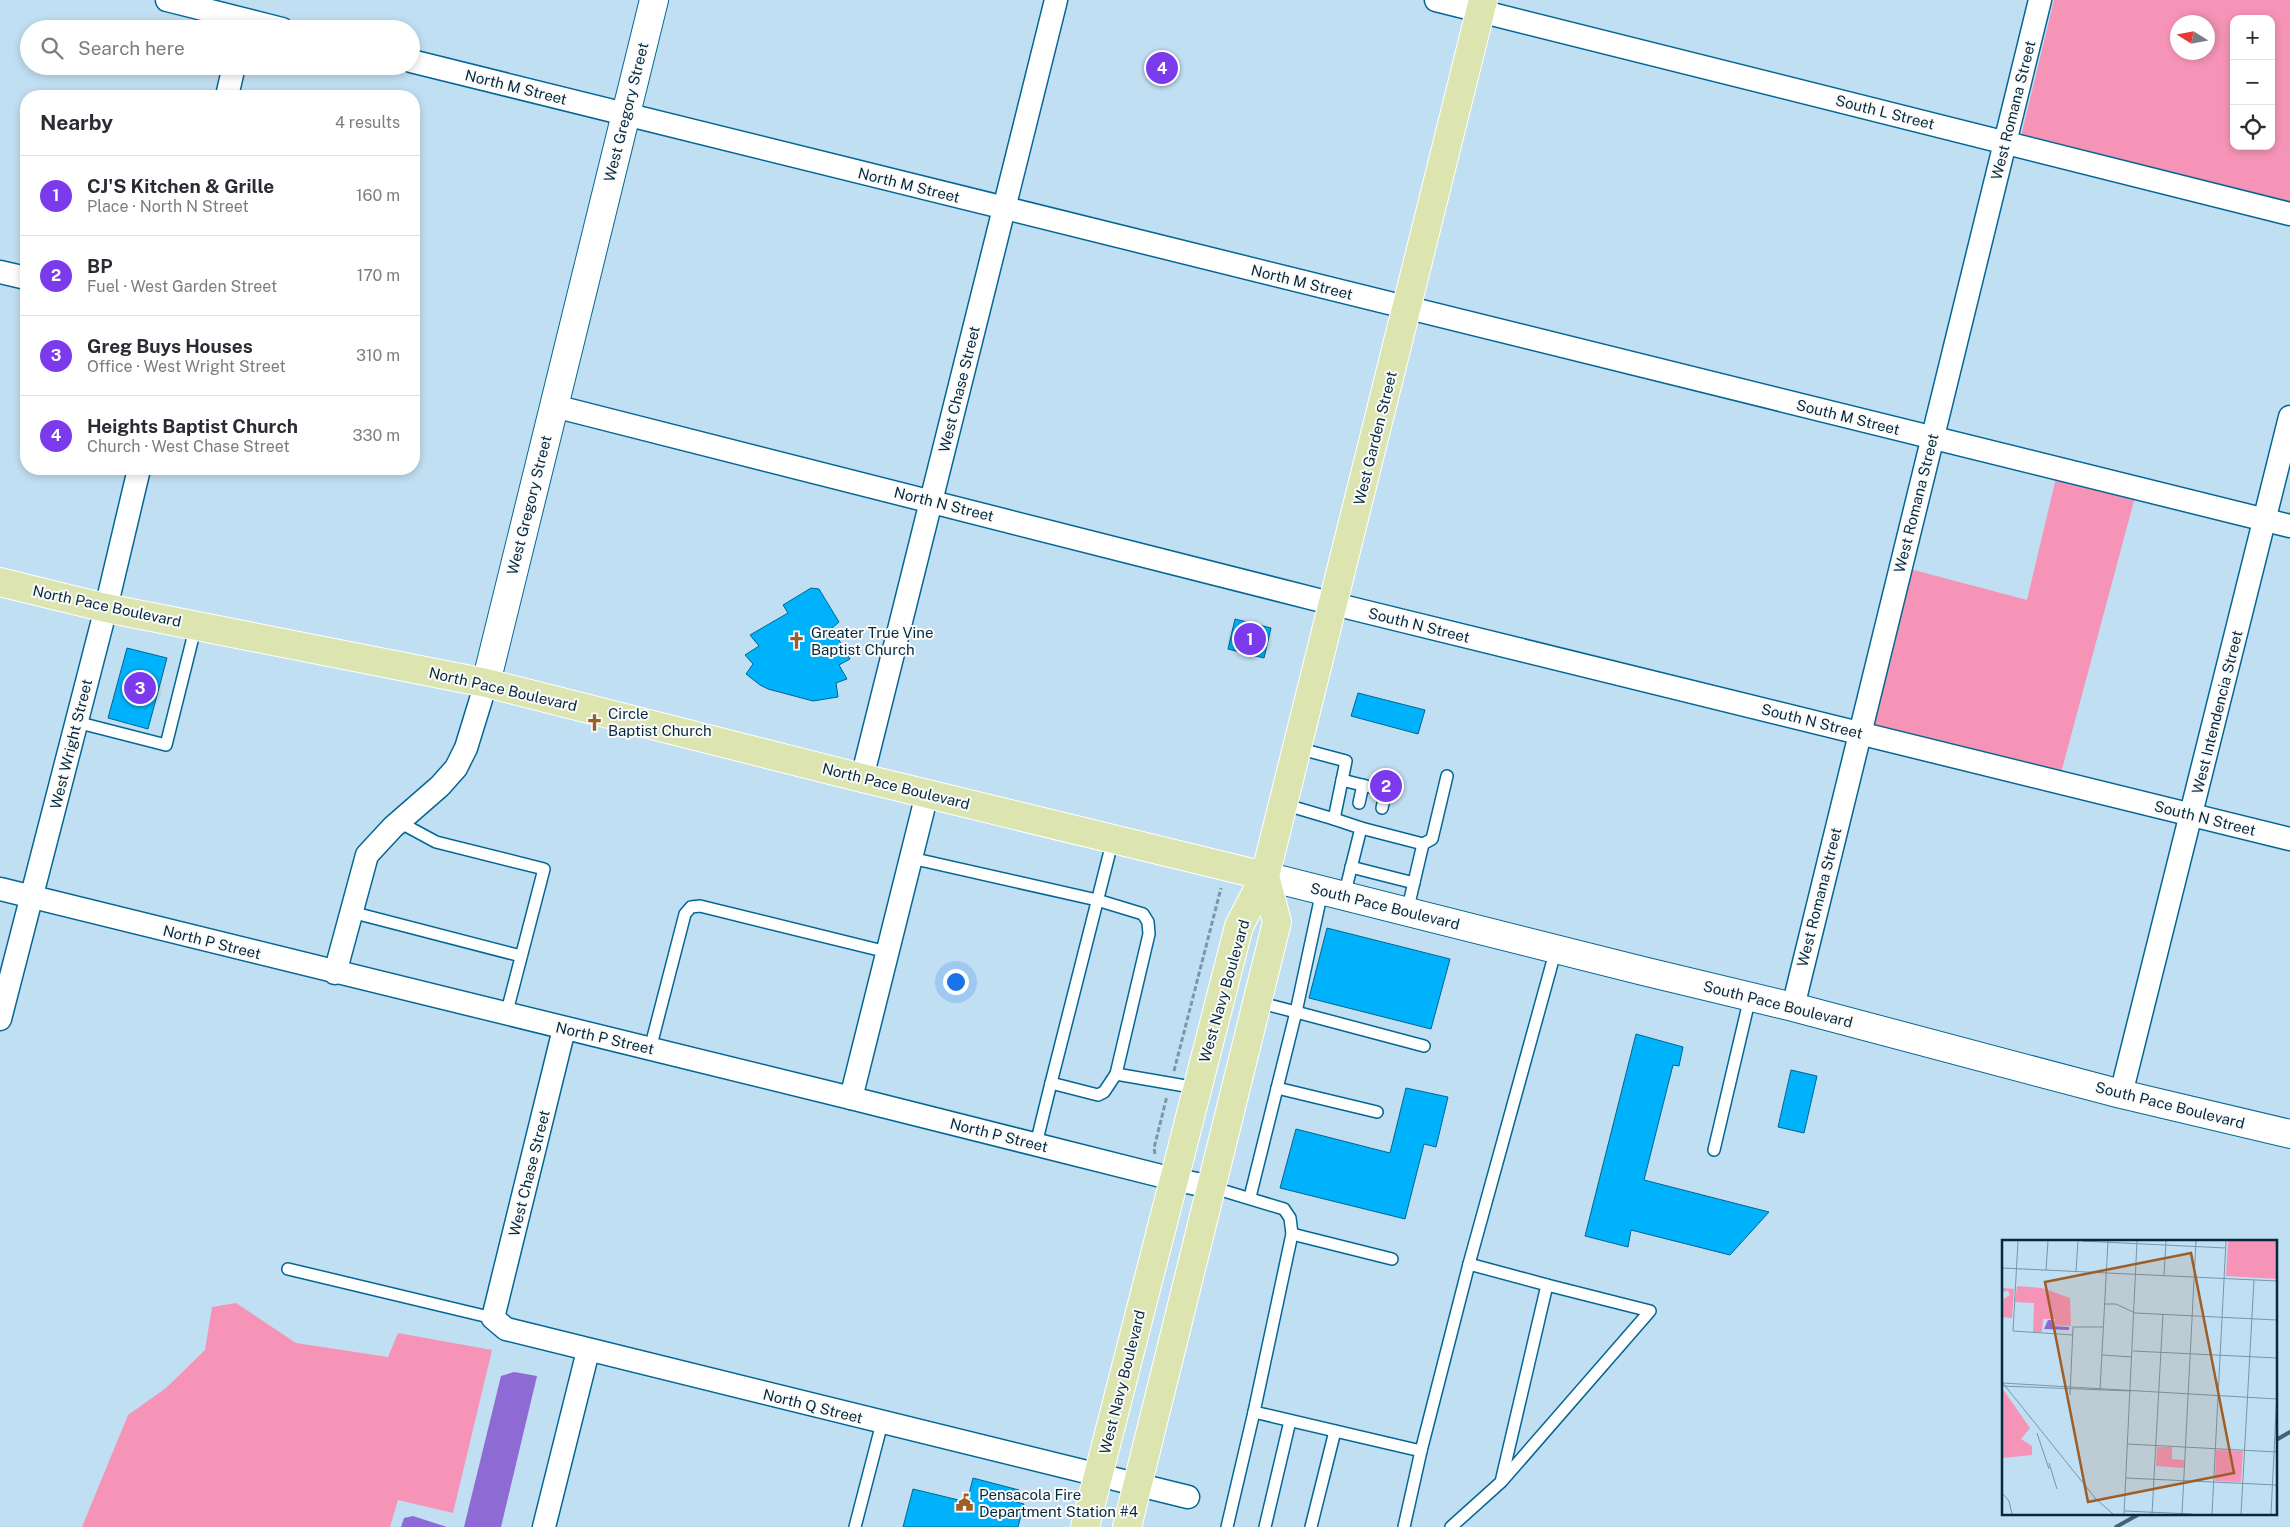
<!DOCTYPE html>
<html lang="en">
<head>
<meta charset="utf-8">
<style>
	:root { --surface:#fff; --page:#f7f7f7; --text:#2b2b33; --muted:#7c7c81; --line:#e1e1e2; --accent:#7c3aed }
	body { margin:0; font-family:"Public Sans",sans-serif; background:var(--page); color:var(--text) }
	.controls { position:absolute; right:15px; top:15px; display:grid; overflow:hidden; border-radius:10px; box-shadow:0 2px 8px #0003 }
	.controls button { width:45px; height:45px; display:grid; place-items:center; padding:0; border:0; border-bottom:1px solid var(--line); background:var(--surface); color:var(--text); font:25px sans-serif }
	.compass { position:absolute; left:2170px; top:15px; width:45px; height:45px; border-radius:50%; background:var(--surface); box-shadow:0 2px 8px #0003; rotate:281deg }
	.you { position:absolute; left:955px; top:981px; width:18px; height:18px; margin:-12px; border:4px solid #fff; border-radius:50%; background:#1a73e8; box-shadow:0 0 0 8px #1a73e833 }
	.badge { display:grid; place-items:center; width:32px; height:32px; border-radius:50%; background:var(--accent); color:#fff; font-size:16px; font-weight:700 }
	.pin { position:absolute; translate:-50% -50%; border:2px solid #fff; box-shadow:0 1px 5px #0006 }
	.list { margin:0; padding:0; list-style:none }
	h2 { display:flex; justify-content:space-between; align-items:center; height:65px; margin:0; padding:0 20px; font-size:21px }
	h2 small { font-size:16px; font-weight:400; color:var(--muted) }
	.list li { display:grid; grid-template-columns:32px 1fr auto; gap:15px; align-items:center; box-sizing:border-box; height:80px; padding:0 20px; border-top:1px solid var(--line) }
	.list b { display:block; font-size:19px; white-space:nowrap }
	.list p { margin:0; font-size:16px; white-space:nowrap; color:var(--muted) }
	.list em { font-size:16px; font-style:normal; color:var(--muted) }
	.icon { flex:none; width:28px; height:28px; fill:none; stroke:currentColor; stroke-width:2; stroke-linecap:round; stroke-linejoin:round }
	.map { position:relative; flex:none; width:2290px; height:1527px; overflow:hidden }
	.search { position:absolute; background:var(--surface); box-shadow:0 2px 8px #0003; left:20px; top:20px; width:400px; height:55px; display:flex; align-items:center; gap:12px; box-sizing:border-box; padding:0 18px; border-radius:28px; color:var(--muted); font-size:19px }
	.panel { position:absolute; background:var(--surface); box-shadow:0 2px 8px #0003; left:20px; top:90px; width:400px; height:385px; border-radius:20px }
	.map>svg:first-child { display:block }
	.green { fill:#f594b7; fill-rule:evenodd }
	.water { fill:#8e6ad5 }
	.building { fill:#00b2fc; stroke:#006592 }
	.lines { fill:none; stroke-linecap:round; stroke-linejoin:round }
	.service-casing { stroke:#046793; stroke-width:14 }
	.minor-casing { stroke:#046793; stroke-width:25 }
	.tertiary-casing { stroke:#046793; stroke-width:30 }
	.secondary-casing { stroke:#046793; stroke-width:30 }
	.primary-casing { stroke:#fff; stroke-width:30 }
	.path { stroke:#7797ab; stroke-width:3; stroke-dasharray:5 2.5; stroke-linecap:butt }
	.service { stroke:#fff; stroke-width:11 }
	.minor { stroke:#fff; stroke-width:22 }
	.tertiary { stroke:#fff; stroke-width:28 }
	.secondary { stroke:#fff; stroke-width:28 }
	.primary { stroke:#dce5b0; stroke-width:28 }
	.rail { stroke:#426477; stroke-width:4 }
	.labels { text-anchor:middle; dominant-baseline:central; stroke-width:4; stroke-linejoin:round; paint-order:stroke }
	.street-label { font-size:15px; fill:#05293c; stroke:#fbfbfb }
	.poi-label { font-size:15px; fill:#05293c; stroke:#fbfbfb; text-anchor:start }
	.inset-road { fill:none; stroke:#7696aa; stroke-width:1 }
	.view { fill:#9e5e28; fill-opacity:0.15; stroke:#9e5e28; stroke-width:2.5 }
	.inset-edge { fill:none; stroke:#05293c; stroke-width:2.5 }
</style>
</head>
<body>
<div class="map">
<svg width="2290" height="1527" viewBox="0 0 2290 1527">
	<rect width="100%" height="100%" fill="#c1dff3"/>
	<!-- green -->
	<g class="green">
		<path d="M2054 0H2290V202L2021 136ZM2234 19H2271V146H2234ZM2178 22H2208V52H2178Z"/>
		<polygon points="2056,478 2135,497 2061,773 1871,726 1910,569 2027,600"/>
		<polygon points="236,1303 296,1343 388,1357 398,1333 492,1350 453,1513 398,1500 390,1527 82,1527 128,1415 166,1388 205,1350 212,1307"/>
	</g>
	<!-- water -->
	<g class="water">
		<polygon points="514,1372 537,1376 501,1527 464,1527 501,1376"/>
		<polygon points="413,1516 447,1527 401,1527 404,1518"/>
	</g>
	<!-- building -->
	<g class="building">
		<polygon points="811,588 819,589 839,622 832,628 850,659 839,665 847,679 836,683 838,697 813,701 768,689 760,685 746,674 753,664 745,655 759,646 750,635 788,613 783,605"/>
		<polygon points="1235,619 1271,628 1264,658 1228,649"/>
		<polygon points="127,648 167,658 148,729 108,718"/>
		<polygon points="1358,693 1425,710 1418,734 1351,716"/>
		<polygon points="1327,928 1450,959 1431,1029 1309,998"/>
		<polygon points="1636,1034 1683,1047 1679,1066 1673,1065 1644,1180 1769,1212 1730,1255 1631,1230 1628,1247 1585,1236"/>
		<polygon points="1791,1070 1817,1076 1804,1133 1778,1127"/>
		<polygon points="1406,1088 1448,1097 1436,1147 1424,1144 1405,1219 1280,1188 1296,1129 1390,1153"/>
		<polygon points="973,1478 1019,1490 1016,1502 1024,1504 1018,1527 903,1527 913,1489 967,1502"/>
	</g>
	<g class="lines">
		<defs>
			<g id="service">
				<polyline points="76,722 166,745 196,625"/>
				<polyline points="1342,780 1386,791 1382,808"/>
				<polyline points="1359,803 1363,785"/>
				<polyline points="1283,804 1334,819 1346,761 1297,748"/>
				<polyline points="1334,819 1361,828 1344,896"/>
				<polyline points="399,822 436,842 544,869 506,1015"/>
				<polyline points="1361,828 1423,844 1407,912"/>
				<polyline points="1423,844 1432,839 1447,776"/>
				<polyline points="911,858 1097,900 1143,914 1148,922 1149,934 1116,1074 1104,1092 1098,1095 1051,1083 1036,1144"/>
				<polyline points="1351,867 1414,883"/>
				<polyline points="1322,891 1296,1012 1424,1046"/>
				<polyline points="351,912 521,956"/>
				<polyline points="650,1049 685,914 691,907 700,906 887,952"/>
				<polyline points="1116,1074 1197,1088"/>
				<polyline points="1051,1083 1113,839"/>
				<polyline points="1277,1088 1377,1112"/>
				<polyline points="1714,1150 1750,997"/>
				<polyline points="1211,1187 1284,1209 1290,1218 1292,1234 1254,1412 1421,1451"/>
				<polyline points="1250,1197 1296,1012 1257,1002"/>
				<polyline points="1292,1234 1392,1259"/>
				<polyline points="1469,1264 1556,949"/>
				<polyline points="288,1269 493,1318"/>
				<polyline points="1502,1481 1650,1311 1547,1285"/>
				<polyline points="855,1527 882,1423"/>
				<polyline points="1227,1527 1254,1412"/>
				<polyline points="1265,1527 1290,1421"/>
				<polyline points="1311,1527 1335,1431"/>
				<polyline points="1404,1527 1421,1451 1469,1264 1547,1285 1501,1482 1451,1527"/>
			</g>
			<g id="minor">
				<polyline points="167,0 282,29"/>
				<polyline points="1436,0 2290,214"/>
				<polyline points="411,61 2290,526"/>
				<polyline points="227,96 234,66"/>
				<polyline points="0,272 26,278"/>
				<polyline points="554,406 1334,604 2290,839"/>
				<polyline points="862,778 1056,0"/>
				<polyline points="0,889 851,1098 1173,1179 1211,1187"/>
				<polyline points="335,973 367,855 393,827 440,786 456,768 466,748 486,683"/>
				<polyline points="1793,1007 2040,0"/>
				<polyline points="0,1019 106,608 139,469"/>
				<polyline points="564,1029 493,1318 506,1329 1188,1497"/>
				<polyline points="2121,1094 2290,417"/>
				<polyline points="851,1098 927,794"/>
				<polyline points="544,1527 588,1351"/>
			</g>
			<polyline id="tertiary" points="486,683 654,0"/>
			<polyline id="secondary" points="1265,876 1643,971 1793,1007 2121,1094 2290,1134"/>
			<g id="primary">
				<polyline points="0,582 106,608 486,683 862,778 1265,876"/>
				<polyline points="1085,1527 1239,926 1265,876 1483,0"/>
				<polyline points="1127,1527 1277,922 1265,876"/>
			</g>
		</defs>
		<!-- service casing -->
		<use href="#service" class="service-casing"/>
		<!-- minor casing -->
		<use href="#minor" class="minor-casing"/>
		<!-- tertiary casing -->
		<use href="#tertiary" class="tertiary-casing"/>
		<!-- secondary casing -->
		<use href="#secondary" class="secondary-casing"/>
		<!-- primary casing -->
		<use href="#primary" class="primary-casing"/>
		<!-- path -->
		<g class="path">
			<polyline points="1174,1071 1221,888"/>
			<polyline points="1155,1154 1154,1148 1167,1096"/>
		</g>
		<!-- service -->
		<use href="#service" class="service"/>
		<!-- minor -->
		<use href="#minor" class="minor"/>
		<!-- tertiary -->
		<use href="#tertiary" class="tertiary"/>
		<!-- secondary -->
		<use href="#secondary" class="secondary"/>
		<!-- primary -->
		<use href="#primary" class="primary"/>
		<!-- rail -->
		<g class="rail">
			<polyline points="2276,1440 2290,1432"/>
			<polyline points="2116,1527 2141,1513"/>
		</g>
	</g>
	<!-- icons -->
	<defs>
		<symbol id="church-bare" viewBox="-9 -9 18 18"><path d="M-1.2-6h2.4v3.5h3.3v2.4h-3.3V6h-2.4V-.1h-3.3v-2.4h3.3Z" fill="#9e5e28" stroke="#fbfbfb" stroke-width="2.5" paint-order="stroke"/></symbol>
		<symbol id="civic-bare" viewBox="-9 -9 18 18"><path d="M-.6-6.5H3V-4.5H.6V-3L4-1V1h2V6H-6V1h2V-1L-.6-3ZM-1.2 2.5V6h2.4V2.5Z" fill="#9e5e28" stroke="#fbfbfb" stroke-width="2.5" paint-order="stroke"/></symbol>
	</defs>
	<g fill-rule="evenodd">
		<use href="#church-bare" x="784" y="628" width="25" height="25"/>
		<use href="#church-bare" x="582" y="710" width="25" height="25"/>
		<use href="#civic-bare" x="952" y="1490" width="25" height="25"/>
	</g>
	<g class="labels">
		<!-- street labels -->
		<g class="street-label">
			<text transform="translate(516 87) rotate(14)">North M Street</text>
			<text transform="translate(2013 110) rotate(-76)">West Romana Street</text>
			<text transform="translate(626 112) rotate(-76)">West Gregory Street</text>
			<text transform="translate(1885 112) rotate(14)">South L Street</text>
			<text transform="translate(909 185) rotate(14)">North M Street</text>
			<text transform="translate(1302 282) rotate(14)">North M Street</text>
			<text transform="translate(959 389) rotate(-76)">West Chase Street</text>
			<text transform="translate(1848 417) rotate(14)">South M Street</text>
			<text transform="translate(1375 438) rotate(-76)">West Garden Street</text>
			<text transform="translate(1916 503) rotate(-76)">West Romana Street</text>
			<text transform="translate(944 504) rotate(14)">North N Street</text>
			<text transform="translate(529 505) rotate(-76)">West Gregory Street</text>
			<text transform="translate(107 606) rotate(12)">North Pace Boulevard</text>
			<text transform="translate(1419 625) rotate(14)">South N Street</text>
			<text transform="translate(503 689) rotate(13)">North Pace Boulevard</text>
			<text transform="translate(2217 712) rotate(-76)">West Intendencia Street</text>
			<text transform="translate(1812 721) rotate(14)">South N Street</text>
			<text transform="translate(71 744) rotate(-76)">West Wright Street</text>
			<text transform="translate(896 786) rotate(14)">North Pace Boulevard</text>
			<text transform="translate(2205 818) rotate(14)">South N Street</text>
			<text transform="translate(1819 897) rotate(-76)">West Romana Street</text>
			<text transform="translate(1385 906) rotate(14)">South Pace Boulevard</text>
			<text transform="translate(212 942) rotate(14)">North P Street</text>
			<text transform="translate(1224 991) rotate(-74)">West Navy Boulevard</text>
			<text transform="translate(1778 1004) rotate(14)">South Pace Boulevard</text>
			<text transform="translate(605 1038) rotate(13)">North P Street</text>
			<text transform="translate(2170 1105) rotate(14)">South Pace Boulevard</text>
			<text transform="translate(999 1135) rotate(14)">North P Street</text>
			<text transform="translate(529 1173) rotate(-76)">West Chase Street</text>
			<text transform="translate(1122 1382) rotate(-76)">West Navy Boulevard</text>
			<text transform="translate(813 1406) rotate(14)">North Q Street</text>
		</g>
		<!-- poi labels -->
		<g class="poi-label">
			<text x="811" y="632">Greater True Vine<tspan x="811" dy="17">Baptist Church</tspan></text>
			<text x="608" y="713">Circle<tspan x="608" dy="17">Baptist Church</tspan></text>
			<text x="979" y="1494">Pensacola Fire<tspan x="979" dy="17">Department Station #4</tspan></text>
		</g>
	</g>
	<!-- overview -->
	<g transform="translate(2002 1240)">
		<rect width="275" height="275" fill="#c1dff3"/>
		<path d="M226 1H275V39L224 36ZM15 46 40 48 68 58 69 86 52 85 53 79H41L40 92H31L32 63 13 62ZM0 48 12 49 10 78 0 77V60L8 55 6 51 0 52ZM0 148 28 188 19 199 30 206V215L0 218ZM155 207H170V219L182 220V228L154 226ZM214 210 241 211 239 242 213 241Z" fill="#f594b7"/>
		<path d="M46 80H51V86L67 87V90L42 89Z" fill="#8e6ad5"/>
		<path class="inset-road" d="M16 1 11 91 71 95M80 1 224 8M0 28 275 41M44 30 46 1M74 31 76 1M162 36 164 1M102 64H114L133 73 275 80M131 111 275 118M100 115 130 117M0 142 94 259 111 274M0 143 275 159M0 146 129 151M98 150 106 1M68 155 71 87H101M35 193 47 229M126 204 275 212M47 223 55 249M124 238 275 245M0 253 7 261 10 274M123 271 190 274M122 274 135 1M150 274 161 74M180 274 194 1M210 274 224 1M239 274 252 40M269 274 275 152"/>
		<path class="view" d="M189 13 232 233 86 262 43 42Z"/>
		<rect width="275" height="275" class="inset-edge"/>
	</g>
</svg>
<div class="controls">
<button>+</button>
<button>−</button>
<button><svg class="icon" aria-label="locate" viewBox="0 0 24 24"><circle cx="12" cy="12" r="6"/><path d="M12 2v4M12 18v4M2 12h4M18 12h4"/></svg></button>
</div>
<svg class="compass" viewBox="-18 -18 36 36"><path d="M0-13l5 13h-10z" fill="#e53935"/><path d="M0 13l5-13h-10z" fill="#7c7c81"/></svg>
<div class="you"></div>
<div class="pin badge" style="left:1250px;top:639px">1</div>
<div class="pin badge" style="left:1386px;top:786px">2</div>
<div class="pin badge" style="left:140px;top:688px">3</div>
<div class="pin badge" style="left:1162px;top:68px">4</div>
<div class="search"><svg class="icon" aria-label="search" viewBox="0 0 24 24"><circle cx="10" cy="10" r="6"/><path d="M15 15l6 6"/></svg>Search here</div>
<section class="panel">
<h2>Nearby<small>4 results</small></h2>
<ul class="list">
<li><span class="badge">1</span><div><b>CJ'S Kitchen &amp; Grille</b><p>Place · North N Street</p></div><em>160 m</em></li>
<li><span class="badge">2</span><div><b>BP</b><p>Fuel · West Garden Street</p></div><em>170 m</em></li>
<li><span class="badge">3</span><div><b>Greg Buys Houses</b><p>Office · West Wright Street</p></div><em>310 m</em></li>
<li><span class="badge">4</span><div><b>Heights Baptist Church</b><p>Church · West Chase Street</p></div><em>330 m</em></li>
</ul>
</section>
</div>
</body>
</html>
